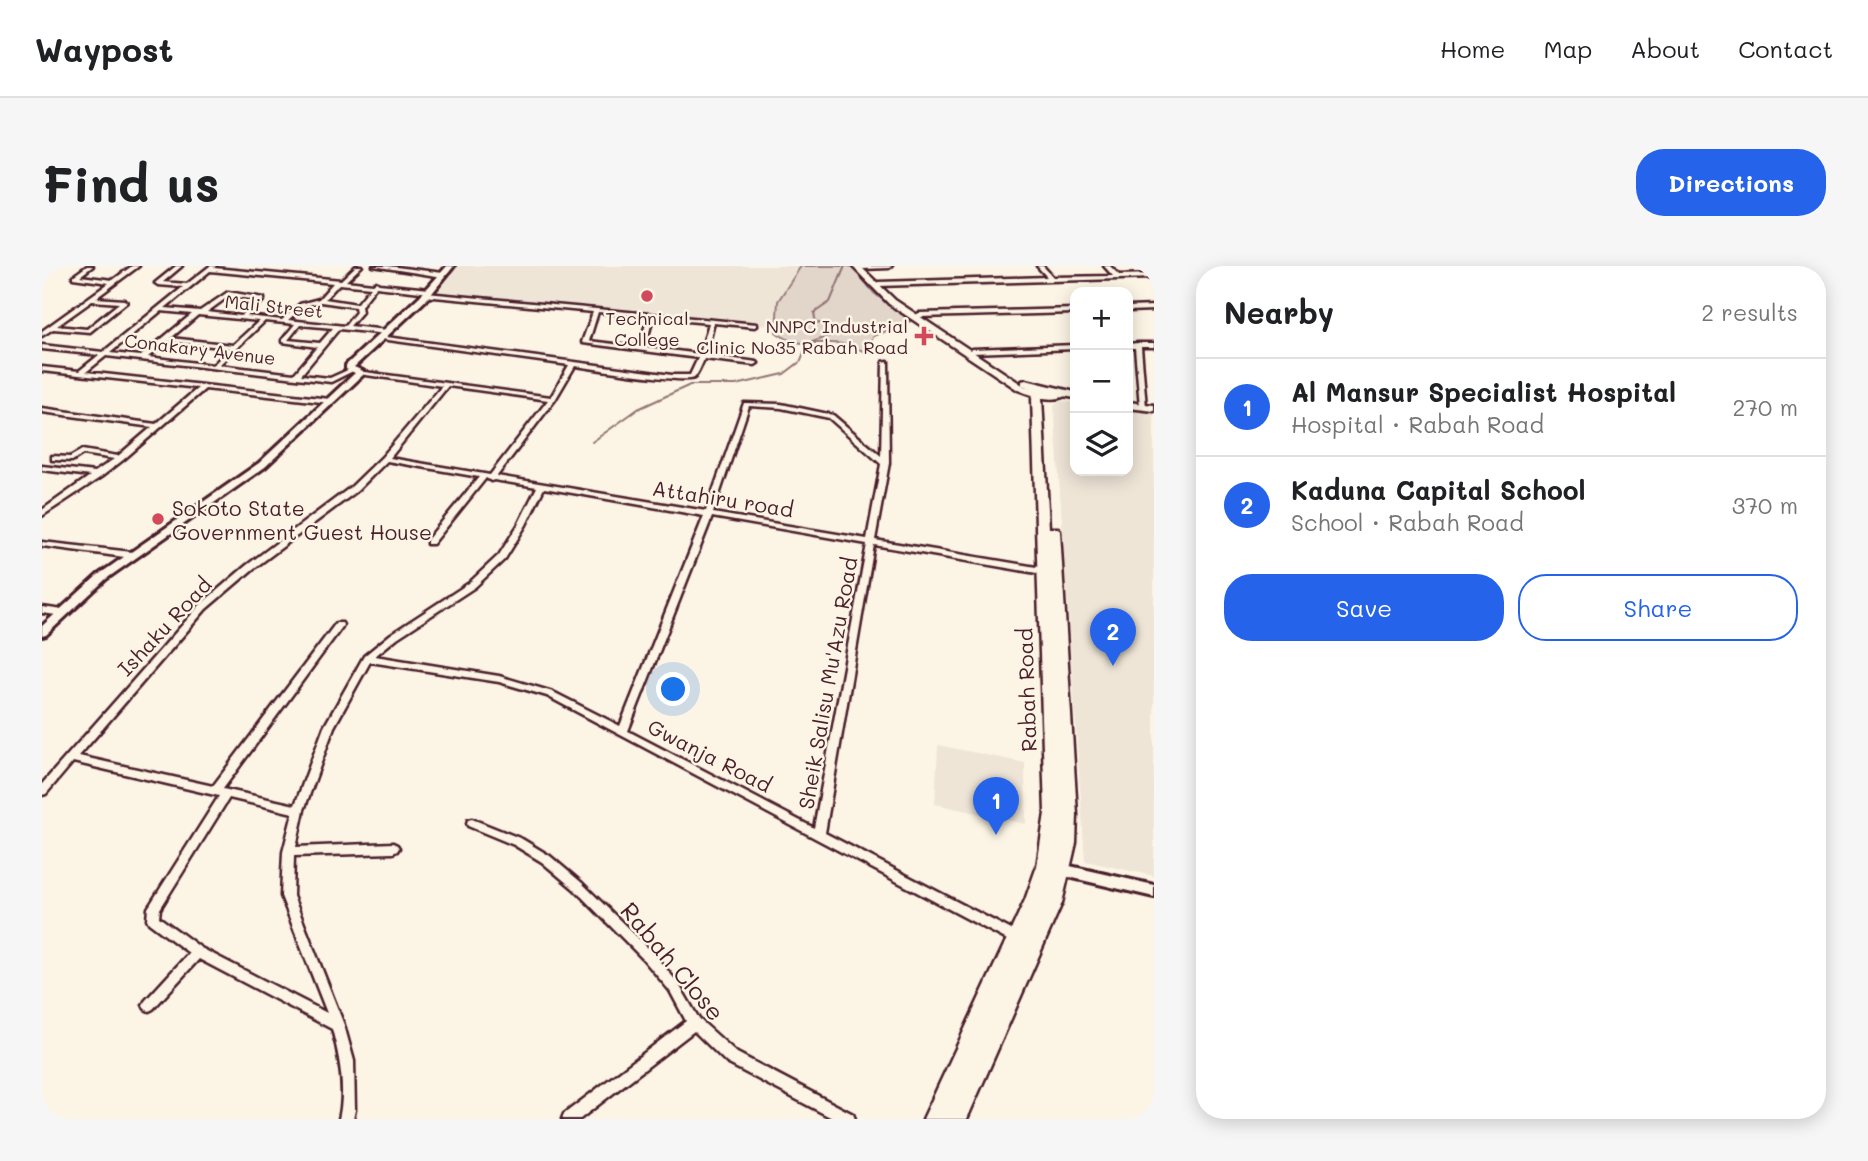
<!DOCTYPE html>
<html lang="en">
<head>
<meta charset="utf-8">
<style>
	:root { --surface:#fff; --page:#f6f6f6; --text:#202124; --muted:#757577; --line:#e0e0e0; --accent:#2563eb }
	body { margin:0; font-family:Mali,sans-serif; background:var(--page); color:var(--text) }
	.controls { position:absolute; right:21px; top:21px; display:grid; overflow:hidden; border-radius:14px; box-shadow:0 4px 18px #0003 }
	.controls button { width:63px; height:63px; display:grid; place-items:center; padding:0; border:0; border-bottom:2px solid var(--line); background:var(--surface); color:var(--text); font:35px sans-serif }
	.you { position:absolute; left:632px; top:424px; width:24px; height:24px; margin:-18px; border:5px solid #fff; border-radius:50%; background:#1a73e8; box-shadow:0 0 0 10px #1a73e833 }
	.badge { display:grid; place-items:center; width:46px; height:46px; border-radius:50%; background:var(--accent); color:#fff; font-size:23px; font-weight:700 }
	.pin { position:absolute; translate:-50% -58px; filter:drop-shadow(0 2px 4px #0008) }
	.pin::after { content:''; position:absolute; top:37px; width:24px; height:21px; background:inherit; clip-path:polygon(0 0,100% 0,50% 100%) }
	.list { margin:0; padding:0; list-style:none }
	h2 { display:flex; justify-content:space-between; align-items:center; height:91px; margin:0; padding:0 28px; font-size:30px }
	h2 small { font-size:23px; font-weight:400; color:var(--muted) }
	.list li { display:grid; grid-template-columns:46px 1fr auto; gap:21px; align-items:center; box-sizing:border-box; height:98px; padding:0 28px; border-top:2px solid var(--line) }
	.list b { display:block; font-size:26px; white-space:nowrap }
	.list p { margin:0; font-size:23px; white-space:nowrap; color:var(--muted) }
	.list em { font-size:23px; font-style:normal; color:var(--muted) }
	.actions { display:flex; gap:14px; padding:21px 28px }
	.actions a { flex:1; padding:16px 0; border:2px solid var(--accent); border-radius:28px; text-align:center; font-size:24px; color:var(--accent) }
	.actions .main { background:var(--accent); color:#fff }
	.icon { flex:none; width:38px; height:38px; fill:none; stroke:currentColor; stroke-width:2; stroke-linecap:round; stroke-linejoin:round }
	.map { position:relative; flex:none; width:1112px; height:853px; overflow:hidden; border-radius:28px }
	header { display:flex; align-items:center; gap:42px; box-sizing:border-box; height:98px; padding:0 35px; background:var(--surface); border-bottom:2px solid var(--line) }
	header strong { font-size:33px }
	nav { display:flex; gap:38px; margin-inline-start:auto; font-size:24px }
	.intro { display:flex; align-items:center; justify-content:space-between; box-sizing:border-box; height:168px; padding:0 42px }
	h1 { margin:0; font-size:49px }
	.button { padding:18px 32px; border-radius:28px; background:var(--accent); color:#fff; font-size:24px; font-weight:700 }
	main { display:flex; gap:42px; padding:0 42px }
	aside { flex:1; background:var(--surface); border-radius:28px; box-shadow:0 4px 18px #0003 }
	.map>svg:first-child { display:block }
	.built { fill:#eee5d7 }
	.green { fill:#e2d5ca; stroke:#967a7a; stroke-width:2 }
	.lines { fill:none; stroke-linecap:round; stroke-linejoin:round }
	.stream { stroke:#917474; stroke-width:2 }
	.minor-casing { stroke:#4a1f2b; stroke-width:5 }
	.tertiary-casing { stroke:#4a1f2b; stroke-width:6 }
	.secondary-casing { stroke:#4a1f2b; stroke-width:5 }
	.primary-casing { stroke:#4a1f2b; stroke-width:5 }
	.minor { fill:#fcf5e5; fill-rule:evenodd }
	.tertiary { fill:#fcf5e5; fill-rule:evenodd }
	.secondary { fill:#fcf5e5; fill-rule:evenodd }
	.primary { fill:#fcf5e5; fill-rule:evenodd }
	.poi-dot { fill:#d1495b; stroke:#fcf5e5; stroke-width:2.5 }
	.labels { text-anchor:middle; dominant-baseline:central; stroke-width:5; stroke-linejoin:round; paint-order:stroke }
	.far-street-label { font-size:18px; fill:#4a1f2b; stroke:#fcf5e5 }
	.far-poi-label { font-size:18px; fill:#4a1f2b; stroke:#fcf5e5 }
	.street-label { font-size:21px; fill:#4a1f2b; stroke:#fcf5e5 }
	.poi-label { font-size:21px; fill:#4a1f2b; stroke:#fcf5e5; text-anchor:start }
	.near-street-label { font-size:24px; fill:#4a1f2b; stroke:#fcf5e5 }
</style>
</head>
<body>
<header>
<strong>Waypost</strong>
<nav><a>Home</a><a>Map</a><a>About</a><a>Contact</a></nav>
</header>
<div class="intro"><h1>Find us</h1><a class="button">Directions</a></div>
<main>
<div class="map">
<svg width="1112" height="853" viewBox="0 0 1112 853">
	<rect width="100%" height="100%" fill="#fcf5e5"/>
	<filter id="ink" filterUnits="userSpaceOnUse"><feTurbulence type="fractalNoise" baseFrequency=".0143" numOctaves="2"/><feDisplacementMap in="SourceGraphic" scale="14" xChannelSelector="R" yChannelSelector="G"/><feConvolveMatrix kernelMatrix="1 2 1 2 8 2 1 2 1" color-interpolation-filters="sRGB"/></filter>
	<g filter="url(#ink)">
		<!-- built -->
		<g class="built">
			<polygon points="415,0 802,0 770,63 393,27"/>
			<polygon points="1017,135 1033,137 1033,205 1086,205 1086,144 1112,147 1112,610 1043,595 1012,138"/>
			<polygon points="896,479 983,497 984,558 893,538"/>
		</g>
		<!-- green -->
		<path class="green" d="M759 0H810L832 27 869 55 832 70 822 85C815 83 807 79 800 78 776 74 756 84 734 66L736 35Z"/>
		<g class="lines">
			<!-- stream -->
			<polyline class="stream" points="550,176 596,143 648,119 694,119 742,108 759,95 765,78 793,68 786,58 774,57 772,47 788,36 803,0"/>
			<defs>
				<g id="minor">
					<path d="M45 0H51L38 10 71 14 90 0H97L54 32 82 34 85 36 48 66 11 63 0 70V65L7 60 67 17 31 12V10ZM50 35 77 37 45 63 15 60Z"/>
					<path d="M134 0H140L121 16 145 18 168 0H174L172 2 299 14 314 0H320L304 15 331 18 334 16 337 18 388 23 391 25 388 27 334 21 319 40 320 46 308 60 345 64 348 66 345 68 297 63 259 109 288 112 308 103 313 104 289 116 64 90 44 106 288 133 291 135 288 137 163 123 81 194 59 211 0 250V244L48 210 0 204V200L53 206 72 193 41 188 30 195 13 194H10V190L28 191 40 184 76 190 110 161 0 146V142L114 158 156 122 0 105V101L37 105 57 89 0 83V79L61 86 141 21 116 19 113 17ZM168 5 291 17 277 33 258 38 240 54 205 50 222 34V32L186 26 158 45 123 42ZM297 18 329 21 315 38 283 33ZM187 30 216 34 199 50 165 46ZM279 36 313 41 314 46 303 60 246 54 262 40ZM119 45 150 48 99 90 68 87ZM156 49 217 55 191 79 129 72ZM223 55 253 58 240 74V76L275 81 252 108 177 99ZM258 59 291 62 278 77 246 74ZM125 75 188 82 171 99 106 91Z"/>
					<polygon points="331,0 346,0 401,7 404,9 401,11"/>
					<polygon points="819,0 850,0 847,2 821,3 819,2"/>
					<polygon points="995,0 1001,0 1011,11 1071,10 1062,0 1068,0 1077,9 1112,8 1112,12 836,20 833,18 836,16 1005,11"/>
					<path d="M384 27 715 58V60L713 61 672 57 664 89 715 96 716 97 713 99 662 93C661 96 655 110 652 112 644 118 549 102 533 100L513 134 455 210 664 245 702 137 739 138 791 149 839 190 841 96 846 95 847 197 833 274 1006 303 1010 306 1006 309 832 279 783 567 979 669 981 673 979 677 975 678 971 677 505 430 457 416 328 396 292 461 262 544 254 581 351 577 355 579 357 582 355 585 351 587 252 590 251 630 302 759 312 795 313 844 311 853H297C304 824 298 792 290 763L157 693 111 743 107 745 103 743 101 739 103 735 147 687 107 657 105 653 106 642 177 530 31 496 4 528 0 529V518L158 339 205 299 309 221 340 191 400 120 317 108 314 106 315 105 509 131 527 99 339 73 337 72V70L630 109H648L656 92 541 77 540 76 551 46 382 30 381 29ZM556 46 606 51 597 81 547 75ZM611 52 667 57 658 88 603 81ZM406 120 506 134 448 209 348 192ZM707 140 739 142 787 152 839 198 825 273 671 247ZM345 195 437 211 385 274V278H391L444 212 449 215 452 214 495 221 476 259 457 289 427 317 349 368 322 390 282 461 253 539 181 523 300 361 301 359 300 357H294L171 520 37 490 164 343 211 303 315 225ZM502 222 662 250 578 460 511 426 457 410 333 390 355 372 433 321 463 293 484 259ZM670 251 825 278 772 562 586 465ZM187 532 251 547 241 586 239 630 285 747 159 682 117 651 118 643Z"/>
					<polygon points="1112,40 1112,44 1086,45 1086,41"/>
					<polygon points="1033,43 1033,47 877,51 874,49 877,47"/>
					<polygon points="1096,77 1112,77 1112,81 1099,81 1104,141 1101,143 1098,141 1093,82 1086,82 1086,78"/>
					<polygon points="1033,79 1033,83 930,87 927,85 930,83"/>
					<polygon points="0,276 90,286 94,289 90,292 0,280"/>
					<polygon points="0,341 21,344 25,347 21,350 0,347"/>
					<polygon points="430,553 480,573 508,590 540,617 609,685 636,717 657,753 695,787 811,848 813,853 792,853 685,797 652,765 538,853 520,853 522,848 644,755 628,725 601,693 532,623 500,596 472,579 426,560 425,557 426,554"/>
				</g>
				<g id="tertiary">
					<polygon points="405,0 412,0 387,31 312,101 321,105 321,109 223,201 64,313 4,369 0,370 0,360 56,309 217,197 313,107 304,103 304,99 381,27"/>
					<polygon points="1019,598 1112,619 1112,631 1014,608 1012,604 1014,600"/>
				</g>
				<path id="secondary" d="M810 0H818L853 34 982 120 1023 130C1010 137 989 129 976 124L847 38Z"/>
				<g id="primary">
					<polygon points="984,114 1033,126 1033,132 1008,128 1000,132 1007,262 1016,262 1018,265 1035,549 1034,577 1020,637 925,853 881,853 983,634 995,600 1003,547 990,132 992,126 996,125 980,119 980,115"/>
					<polygon points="1086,136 1112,139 1112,145 1086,142"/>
				</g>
			</defs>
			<!-- minor casing -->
			<use href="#minor" class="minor-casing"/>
			<!-- tertiary casing -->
			<use href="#tertiary" class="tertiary-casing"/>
			<!-- secondary casing -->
			<use href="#secondary" class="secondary-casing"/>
			<!-- primary casing -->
			<use href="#primary" class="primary-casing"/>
			<!-- minor -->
			<use href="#minor" class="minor"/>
			<!-- tertiary -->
			<use href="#tertiary" class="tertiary"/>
			<!-- secondary -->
			<use href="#secondary" class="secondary"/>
			<!-- primary -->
			<use href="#primary" class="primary"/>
		</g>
	</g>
	<!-- markers -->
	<g class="poi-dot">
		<circle cx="605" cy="30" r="7"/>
		<path d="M878.5 59.5h7v7h7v7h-7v7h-7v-7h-7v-7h7z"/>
		<circle cx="116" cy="253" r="7"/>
	</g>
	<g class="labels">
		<!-- far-street labels -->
		<g class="far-street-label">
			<text transform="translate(232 40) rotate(6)">Mali Street</text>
			<text transform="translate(158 83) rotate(7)">Conakary Avenue</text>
		</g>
		<!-- far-poi labels -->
		<g class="far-poi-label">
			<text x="605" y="52">Technical<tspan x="605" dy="21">College</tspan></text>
			<text x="866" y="60" text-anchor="end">NNPC Industrial<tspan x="866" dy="21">Clinic No35 Rabah Road</tspan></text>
		</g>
		<!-- street labels -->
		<g class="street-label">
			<text transform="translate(681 232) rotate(9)">Attahiru road</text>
			<text transform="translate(122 360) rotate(-47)">Ishaku Road</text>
			<text transform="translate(785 417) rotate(-80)">Sheik Salisu Mu'Azu Road</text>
			<text transform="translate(984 424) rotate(-92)">Rabah Road</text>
			<text transform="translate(668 489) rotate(27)">Gwanja Road</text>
		</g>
		<!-- poi labels -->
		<g class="poi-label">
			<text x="130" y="241">Sokoto State<tspan x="130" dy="24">Government Guest House</tspan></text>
		</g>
		<!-- near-street labels -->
		<g class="near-street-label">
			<text transform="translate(631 695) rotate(50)">Rabah Close</text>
		</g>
	</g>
</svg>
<div class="controls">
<button>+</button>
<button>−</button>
<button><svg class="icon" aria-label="layers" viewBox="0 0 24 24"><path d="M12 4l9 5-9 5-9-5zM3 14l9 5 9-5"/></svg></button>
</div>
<div class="you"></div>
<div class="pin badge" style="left:954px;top:569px">1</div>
<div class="pin badge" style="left:1071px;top:400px">2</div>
</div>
<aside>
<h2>Nearby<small>2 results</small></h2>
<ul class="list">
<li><span class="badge">1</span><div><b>Al Mansur Specialist Hospital</b><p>Hospital · Rabah Road</p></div><em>270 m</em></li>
<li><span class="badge">2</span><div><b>Kaduna Capital School</b><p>School · Rabah Road</p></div><em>370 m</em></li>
</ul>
<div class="actions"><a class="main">Save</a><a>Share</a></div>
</aside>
</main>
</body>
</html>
